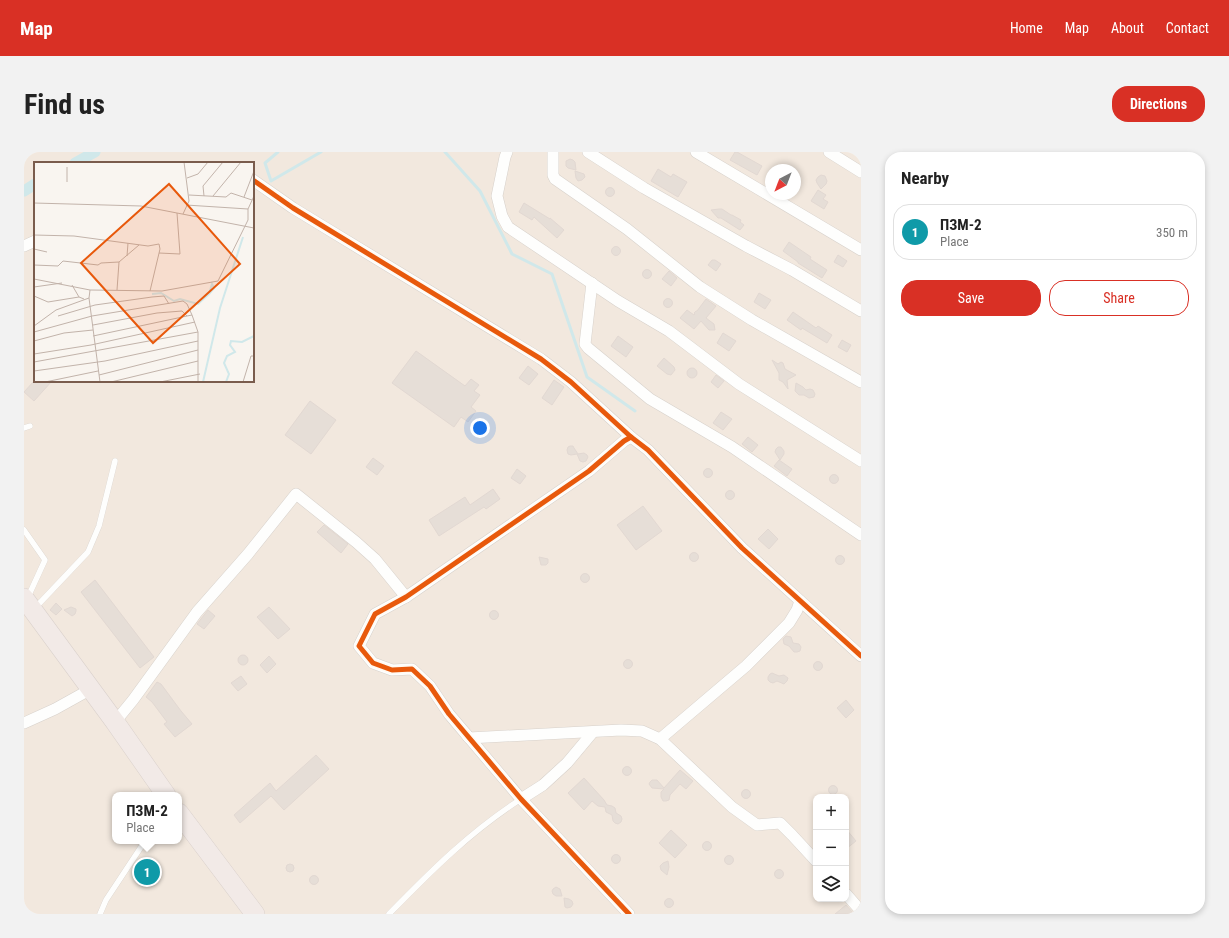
<!DOCTYPE html>
<html lang="en">
<head>
<meta charset="utf-8">
<style>
	:root { --surface:#fff; --page:#f2f2f2; --text:#222; --muted:#767676; --line:#e0e0e0; --accent:#d93025 }
	body { margin:0; font-family:"Roboto Condensed",sans-serif; background:var(--page); color:var(--text) }
	.controls { position:absolute; right:12px; bottom:12px; display:grid; overflow:hidden; border-radius:8px; box-shadow:0 2px 6px #0003 }
	.controls button { width:36px; height:36px; display:grid; place-items:center; padding:0; border:0; border-bottom:1px solid var(--line); background:var(--surface); color:var(--text); font:20px sans-serif }
	.compass { position:absolute; left:741px; top:12px; width:36px; height:36px; border-radius:50%; background:var(--surface); box-shadow:0 2px 6px #0003; rotate:222deg }
	.you { position:absolute; left:456px; top:276px; width:14px; height:14px; margin:-10px; border:3px solid #fff; border-radius:50%; background:#1a73e8; box-shadow:0 0 0 6px #1a73e833 }
	.badge { display:grid; place-items:center; width:26px; height:26px; border-radius:50%; background:var(--accent); color:#fff; font-size:13px; font-weight:700 }
	.pin { position:absolute; translate:-50% -50%; border:2px solid #fff; box-shadow:0 1px 4px #0006 }
	.popup { position:absolute; left:88px; top:640px; width:70px; height:52px; box-sizing:border-box; display:grid; place-content:center; border-radius:8px; background:var(--surface); filter:drop-shadow(0 1px 3px #0005); font-size:13px; white-space:nowrap; color:var(--muted) }
	.popup b { font-size:15px; color:var(--text) }
	.popup::after { content:''; position:absolute; left:50%; top:100%; margin-left:-8px; border:8px solid transparent; border-top-color:var(--surface) }
	.list { margin:0; padding:0; list-style:none }
	h2 { display:flex; justify-content:space-between; align-items:center; height:52px; margin:0; padding:0 16px; font-size:17px }
	h2 small { font-size:13px; font-weight:400; color:var(--muted) }
	.list li { display:grid; grid-template-columns:26px 1fr auto; gap:12px; align-items:center; box-sizing:border-box; height:56px; margin:0 8px 8px; padding:0 8px; border:1px solid var(--line); border-radius:16px }
	.list b { display:block; font-size:15px; white-space:nowrap }
	.list p { margin:0; font-size:13px; white-space:nowrap; color:var(--muted) }
	.list em { font-size:13px; font-style:normal; color:var(--muted) }
	.actions { display:flex; gap:8px; padding:12px 16px }
	.actions a { flex:1; padding:9px 0; border:1px solid var(--accent); border-radius:16px; text-align:center; font-size:14px; color:var(--accent) }
	.actions .main { background:var(--accent); color:#fff }
	.icon { flex:none; width:22px; height:22px; fill:none; stroke:currentColor; stroke-width:2; stroke-linecap:round; stroke-linejoin:round }
	.map { position:relative; flex:none; width:837px; height:762px; overflow:hidden; border-radius:16px }
	header { display:flex; align-items:center; gap:24px; box-sizing:border-box; height:56px; padding:0 20px; background:var(--accent); color:#fff }
	header strong { font-size:19px }
	nav { display:flex; gap:22px; margin-inline-start:auto; font-size:14px }
	.intro { display:flex; align-items:center; justify-content:space-between; box-sizing:border-box; height:96px; padding:0 24px }
	h1 { margin:0; font-size:28px }
	.button { padding:10px 18px; border-radius:16px; background:var(--accent); color:#fff; font-size:14px; font-weight:700 }
	main { display:flex; gap:24px; padding:0 24px }
	aside { flex:1; background:var(--surface); border-radius:16px; box-shadow:0 2px 6px #0003 }
	.map>svg:first-child { display:block }
	.residential { fill:#f2e8de; fill-rule:evenodd }
	.lines { fill:none; stroke-linecap:round; stroke-linejoin:round }
	.stream { stroke:#d0e8ea; stroke-width:3 }
	.canal { stroke:#d0e8ea; stroke-width:11 }
	.building { fill:#e6ded7; stroke:#e2d8d2 }
	.lane-casing { stroke:#d7d1cb; stroke-width:6 }
	.street-casing { stroke:#d7d1cb; stroke-width:12 }
	.highway-casing { stroke:#dad1cc; stroke-width:20 }
	.lane { stroke:#fefefd; stroke-width:5.5 }
	.street { stroke:#fefefd; stroke-width:11 }
	.highway { stroke:#f2eae7; stroke-width:19 }
	.cycleway-casing { stroke:#fffaf3; stroke-width:8 }
	.cycleway { stroke:#e8590c; stroke-width:5 }
	.inset-river { fill:none; stroke:#d0e8ea; stroke-width:2 }
	.inset-road { fill:none; stroke:#c2b3aa; stroke-width:1 }
	.view { fill:#e8590c; fill-opacity:0.15; stroke:#e8590c; stroke-width:2 }
	.inset-edge { fill:none; stroke:#7a5c4d; stroke-width:2 }
</style>
</head>
<body>
<header>
<strong>Map</strong>
<nav><a>Home</a><a>Map</a><a>About</a><a>Contact</a></nav>
</header>
<div class="intro"><h1>Find us</h1><a class="button">Directions</a></div>
<main>
<div class="map">
<svg width="837" height="762" viewBox="0 0 837 762">
	<rect width="100%" height="100%" fill="#f9f5f0"/>
	<!-- residential -->
	<path class="residential" d="M0 0H837V762H0ZM11 11H229V229H11ZM747 18H771V42H747ZM91 643H155V689H91ZM792 645H822V747H792Z"/>
	<g class="lines">
		<!-- stream -->
		<g class="stream">
			<polyline points="254,0 241,11 247,29 297,0"/>
			<polyline points="421,0 456,39 488,102 528,122 563,225 611,259"/>
		</g>
		<!-- canal -->
		<g class="canal">
			<polyline points="51,11 71,0"/>
			<polyline points="0,39 11,32"/>
		</g>
	</g>
	<!-- building -->
	<g class="building">
		<polygon points="711,0 713,0 738,14 733,23 706,8"/>
		<polygon points="546,7 549,8 551,10 552,18 544,16 542,14 542,9"/>
		<polygon points="634,17 647,25 649,22 663,30 654,45 627,29"/>
		<polygon points="551,19 560,22 561,25 558,28 554,29 552,26"/>
		<polygon points="797,23 801,24 803,29 802,32 797,37 793,31 792,28 794,25"/>
		<circle cx="586" cy="40" r="4.5"/>
		<polygon points="794,38 802,43 799,47 804,50 800,57 787,49"/>
		<polygon points="500,51 526,67 526,66 540,78 533,86 510,65 508,68 495,60"/>
		<polygon points="695,57 698,57 707,63 708,63 717,68 716,70 720,73 716,78 697,66 694,66 687,58"/>
		<polygon points="765,90 787,105 786,107 803,118 798,126 774,111 774,110 759,99"/>
		<circle cx="592" cy="99" r="4.5"/>
		<polygon points="814,103 823,109 819,115 810,110"/>
		<polygon points="688,108 691,108 697,112 692,119 684,113"/>
		<circle cx="623" cy="122" r="4.5"/>
		<polygon points="645,119 653,126 647,134 638,127"/>
		<polygon points="735,141 747,148 741,157 730,150"/>
		<circle cx="644" cy="151" r="4.5"/>
		<polygon points="682,147 692,154 682,166 690,172 691,178 685,178 677,169 670,177 656,166 663,158 670,163 671,162 670,161 672,159 673,159"/>
		<polygon points="769,160 792,176 794,174 808,183 803,191 778,176 777,178 763,168"/>
		<polygon points="699,181 712,189 705,199 693,191"/>
		<polygon points="594,184 609,195 602,205 587,194"/>
		<polygon points="818,188 827,193 823,200 814,195"/>
		<polygon points="392,199 441,234 447,227 455,233 450,239 456,243 447,255 452,259 444,270 437,265 430,275 368,231"/>
		<polygon points="640,206 650,215 651,218 647,223 643,222 633,214"/>
		<polygon points="748,208 754,212 757,210 759,211 761,217 772,223 763,228 764,237 759,230 755,228 755,221"/>
		<polygon points="504,214 514,222 505,233 495,226"/>
		<circle cx="668" cy="221" r="5"/>
		<polygon points="692,223 700,229 694,236 687,230"/>
		<polygon points="530,228 540,235 528,253 518,246"/>
		<polygon points="10,229 28,229 10,249 0,240"/>
		<polygon points="772,231 779,235 782,238 786,237 789,238 791,242 790,245 785,246 780,243 775,243 771,239"/>
		<polygon points="286,249 312,268 287,302 261,283"/>
		<polygon points="697,260 708,267 699,278 689,271"/>
		<polygon points="724,285 734,293 728,300 718,292"/>
		<polygon points="546,294 549,294 550,296 554,302 560,301 563,303 564,305 562,309 559,310 556,309 553,302 547,303 544,302 543,298 544,295"/>
		<polygon points="754,295 757,295 760,299 760,302 756,308 751,300 752,297"/>
		<polygon points="349,306 360,314 353,323 342,315"/>
		<polygon points="755,308 768,317 763,324 750,314"/>
		<circle cx="684" cy="321" r="4.5"/>
		<polygon points="493,317 502,324 496,332 487,326"/>
		<circle cx="810" cy="327" r="4.5"/>
		<polygon points="469,337 476,347 462,357 460,355 415,384 405,368 441,345 446,353"/>
		<circle cx="706" cy="343" r="4.5"/>
		<polygon points="619,354 638,379 612,398 593,373"/>
		<polygon points="300,373 324,392 317,401 293,380"/>
		<polygon points="744,377 754,387 745,397 734,387"/>
		<circle cx="670" cy="405" r="4.5"/>
		<circle cx="816" cy="408" r="4.5"/>
		<polygon points="515,405 524,407 524,411 522,413 517,413"/>
		<circle cx="561" cy="426" r="4.5"/>
		<polygon points="71,428 130,505 116,516 57,440"/>
		<polygon points="32,451 38,457 32,463 26,458"/>
		<polygon points="47,455 52,457 52,459 51,462 48,464 40,458"/>
		<polygon points="245,455 266,477 254,487 233,465"/>
		<polygon points="184,458 191,464 180,477 173,472"/>
		<circle cx="470" cy="463" r="4.5"/>
		<polygon points="762,484 767,485 769,491 775,492 777,495 776,499 773,500 770,500 765,494 760,492 759,487"/>
		<circle cx="219" cy="508" r="5"/>
		<polygon points="245,504 252,512 243,521 236,513"/>
		<circle cx="604" cy="512" r="4.5"/>
		<circle cx="794" cy="514" r="4.5"/>
		<polygon points="748,521 755,524 760,523 764,526 763,529 760,532 753,529 749,531 746,530 744,528 744,525 746,522"/>
		<polygon points="217,524 223,532 214,539 207,531"/>
		<polygon points="133,530 137,532 157,559 168,572 151,585 140,572 143,570 128,550 122,545"/>
		<polygon points="822,548 830,558 822,566 813,556"/>
		<polygon points="292,603 305,617 260,658 247,644 216,671 210,663 246,631 252,639"/>
		<circle cx="603" cy="619" r="4.5"/>
		<polygon points="656,618 669,629 662,637 656,632 646,643 645,648 642,649 639,649 637,645 637,640 640,637 628,636 625,632 626,630 628,628 633,628 640,636"/>
		<polygon points="560,626 580,648 583,653 588,654 591,656 592,661 597,664 598,667 597,670 594,672 591,671 589,669 588,663 582,660 581,655 574,654 568,649 560,658 544,641"/>
		<circle cx="809" cy="638" r="4.5"/>
		<circle cx="722" cy="642" r="4.5"/>
		<polygon points="822,677 832,689 822,697"/>
		<polygon points="647,678 663,693 651,706 635,691"/>
		<circle cx="683" cy="694" r="4.5"/>
		<circle cx="592" cy="707" r="4.5"/>
		<circle cx="705" cy="708" r="4.5"/>
		<polygon points="644,709 645,715 643,723 637,718 636,714 639,711"/>
		<circle cx="266" cy="716" r="4"/>
		<circle cx="755" cy="722" r="4.5"/>
		<circle cx="290" cy="728" r="4.5"/>
		<polygon points="532,735 536,737 538,744 532,744 529,742 528,739 529,737"/>
		<polygon points="540,746 545,747 548,749 549,752 547,755 543,756 541,755"/>
		<circle cx="645" cy="751" r="4.5"/>
		<polygon points="822,753 830,762 811,762"/>
	</g>
	<g class="lines">
		<defs>
			<g id="lane">
				<polyline points="0,276 6,274"/>
				<polyline points="0,378 21,408 4,445"/>
				<polyline points="11,456 64,400 75,374 91,309"/>
				<polyline points="76,762 82,748 121,689"/>
				<path d="M365 762C407 719 447 679 497 647"/>
			</g>
			<g id="street">
				<polyline points="483,0 481,5 473,44 478,64 484,75 594,149 645,179 715,232 837,309"/>
				<polyline points="529,0 529,23 531,27 603,77 676,135 728,168 837,230"/>
				<polyline points="564,0 620,36 722,94 768,118 837,159"/>
				<polyline points="672,0 837,98"/>
				<polyline points="805,0 837,20"/>
				<polyline points="229,28 269,56 517,207 547,230 607,285 624,298 718,396 837,504"/>
				<polyline points="0,94 11,89"/>
				<polyline points="568,131 561,192 564,196 626,247 708,295 837,383"/>
				<polyline points="91,570 109,548 173,460 224,402 272,342 332,390 351,407 382,445"/>
				<polyline points="0,571 31,557 67,537"/>
				<polyline points="442,582 445,586 597,578 618,579 636,587 708,655 733,673 756,671 768,683 792,709"/>
				<polyline points="636,587 722,514 765,471 773,458 776,449"/>
				<polyline points="497,647 519,633 543,611 569,580"/>
				<polyline points="822,742 837,759"/>
				<polyline points="605,762 497,647 425,562 406,534 388,517 368,518 349,511 335,494 351,462 382,445 565,319 600,289 607,285"/>
			</g>
			<g id="highway">
				<polyline points="0,446 91,570 142,643"/>
				<polyline points="155,661 231,762"/>
			</g>
		</defs>
		<!-- lane casing -->
		<use href="#lane" class="lane-casing"/>
		<!-- street casing -->
		<use href="#street" class="street-casing"/>
		<!-- highway casing -->
		<use href="#highway" class="highway-casing"/>
		<!-- lane -->
		<use href="#lane" class="lane"/>
		<!-- street -->
		<use href="#street" class="street"/>
		<!-- highway -->
		<use href="#highway" class="highway"/>
		<defs>
			<g id="cycleway">
				<polyline points="229,28 269,56 517,207 547,230 607,285 624,298 718,396 837,504"/>
				<polyline points="605,762 497,647 425,562 406,534 388,517 368,518 349,511 335,494 351,462 382,445 565,319 600,289 607,285"/>
			</g>
		</defs>
		<!-- cycleway casing -->
		<use href="#cycleway" class="cycleway-casing"/>
		<!-- cycleway -->
		<use href="#cycleway" class="cycleway"/>
	</g>
	<!-- overview -->
	<g transform="translate(10 10)">
		<rect width="220" height="220" fill="#f9f5f0"/>
		<path class="inset-river" d="M118 132 127 131 140 139 146 137 164 142 175 132 178 122 180 126 175 132M169 220 186 146 209 75M192 220 195 212 190 201 193 194 201 190 196 183 197 179 208 180 220 174"/>
		<path class="inset-road" d="M33 5V20M153 16 164 12 174 0M155 33 192 35 197 31 218 38M170 34 169 24 189 0M179 34 207 0M210 35 220 9M0 41 107 44 220 66M152 43 214 47M149 52 155 39 150 0M0 73 40 74 114 84 125 82 126 87 116 129M0 87 13 90M125 91 146 92 143 51M93 94 94 81M0 103 24 104 29 99 64 103 67 101 85 100 105 83M0 117 56 128M38 123 45 135M0 125 28 121M83 128 85 100M0 134 14 140 45 135 50 137M55 136 66 220M24 154 61 143 118 135 130 134 135 142M59 163 123 151 148 149 153 154 158 153 164 170V220M0 164 22 148 55 136 56 128 128 129 184 119 214 58V47L220 34M0 170 58 154 149 139 153 142 158 153M59 174 153 154M0 179 30 171 59 168M0 192 57 183 161 160M0 200 164 170M0 209 71 199 164 179M65 213 164 188M11 220 64 209M77 220 164 199M126 220 166 212M209 220 217 194H220"/>
		<path class="view" d="M135 22 206 102 119 181 47 101Z"/>
		<rect width="220" height="220" class="inset-edge"/>
	</g>
</svg>
<div class="controls">
<button>+</button>
<button>−</button>
<button><svg class="icon" aria-label="layers" viewBox="0 0 24 24"><path d="M12 4l9 5-9 5-9-5zM3 14l9 5 9-5"/></svg></button>
</div>
<svg class="compass" viewBox="-18 -18 36 36"><path d="M0-13l5 13h-10z" fill="#e53935"/><path d="M0 13l5-13h-10z" fill="#767676"/></svg>
<div class="you"></div>
<div class="pin badge" style="left:123px;top:720px;background:#0f9aa8">1</div>
<div class="popup"><b>ПЗМ-2</b>Place</div>
</div>
<aside>
<h2>Nearby<small></small></h2>
<ul class="list">
<li><span class="badge" style="background:#0f9aa8">1</span><div><b>ПЗМ-2</b><p>Place</p></div><em>350 m</em></li>
</ul>
<div class="actions"><a class="main">Save</a><a>Share</a></div>
</aside>
</main>
</body>
</html>
